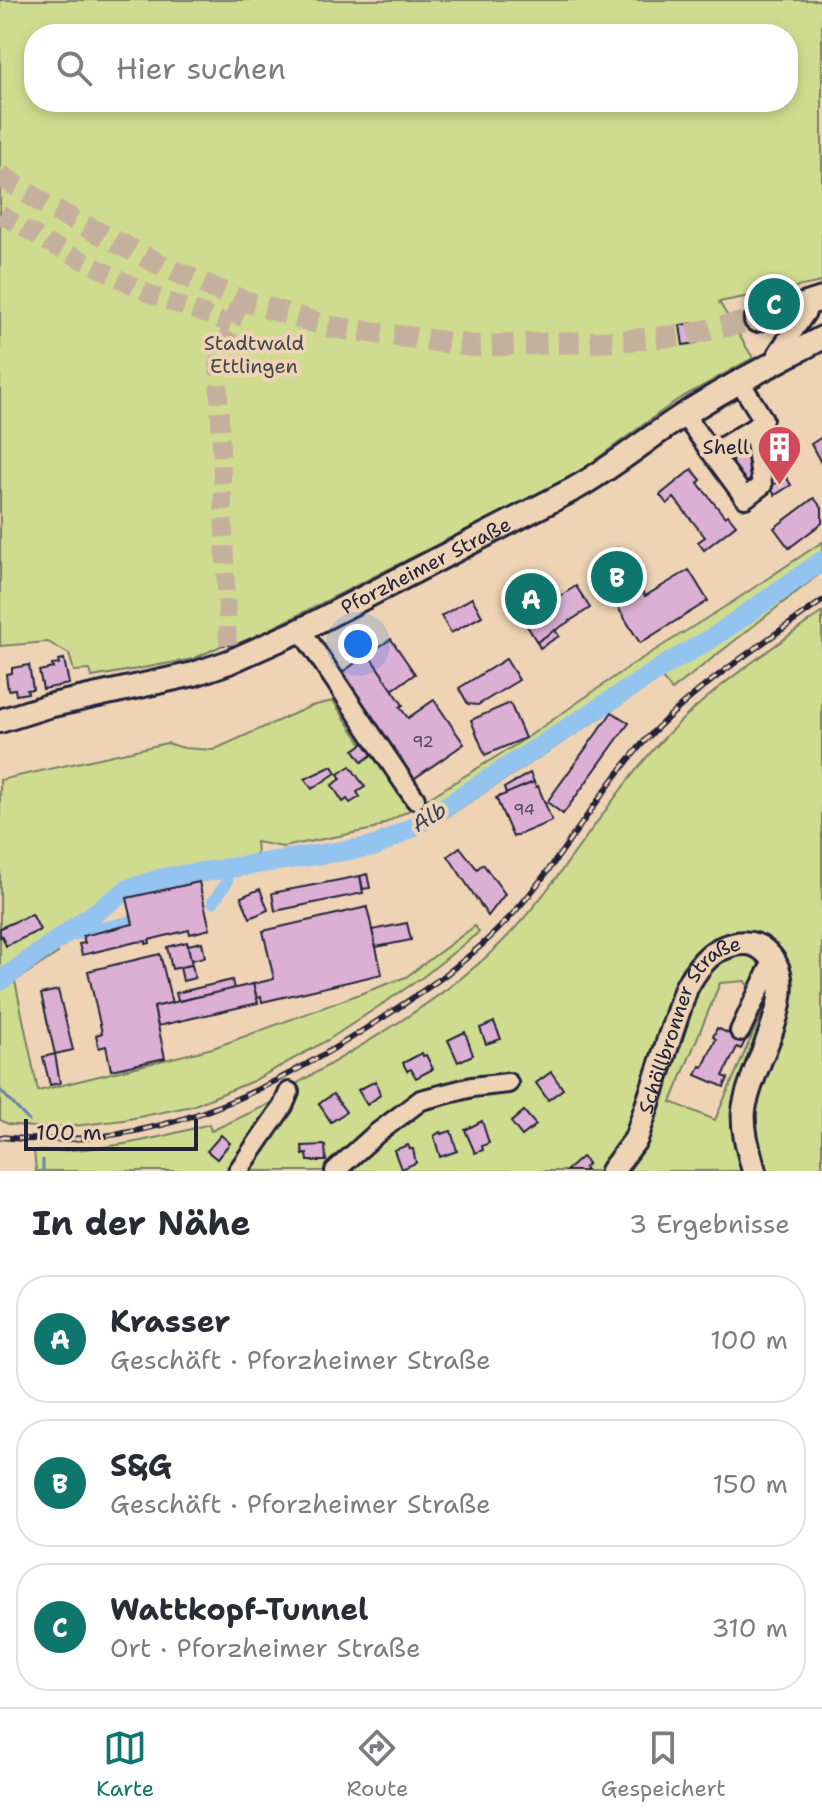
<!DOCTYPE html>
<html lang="de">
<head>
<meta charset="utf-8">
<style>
	:root { --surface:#fff; --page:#f7f7f7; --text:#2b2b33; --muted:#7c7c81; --line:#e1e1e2; --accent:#0f766e }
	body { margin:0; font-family:"Shantell Sans",sans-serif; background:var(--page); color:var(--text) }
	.scale { position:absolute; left:24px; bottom:20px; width:174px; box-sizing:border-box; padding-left:8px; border:4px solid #22223b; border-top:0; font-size:22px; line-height:28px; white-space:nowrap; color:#22223b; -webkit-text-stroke:6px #eed4b5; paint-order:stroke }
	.you { position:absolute; left:358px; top:644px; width:28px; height:28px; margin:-20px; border:6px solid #fff; border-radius:50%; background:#1a73e8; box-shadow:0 0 0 12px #1a73e833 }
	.badge { display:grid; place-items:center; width:52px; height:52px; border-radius:50%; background:var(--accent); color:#fff; font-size:26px; font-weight:700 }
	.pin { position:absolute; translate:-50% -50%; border:4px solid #fff; box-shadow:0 2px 8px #0006 }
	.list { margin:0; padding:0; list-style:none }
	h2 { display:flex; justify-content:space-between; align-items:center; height:104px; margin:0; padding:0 32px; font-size:34px }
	h2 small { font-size:26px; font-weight:400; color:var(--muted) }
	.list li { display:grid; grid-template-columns:52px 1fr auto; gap:24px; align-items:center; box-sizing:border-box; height:128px; margin:0 16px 16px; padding:0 16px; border:2px solid var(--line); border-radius:32px }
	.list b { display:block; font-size:30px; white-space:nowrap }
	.list p { margin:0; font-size:26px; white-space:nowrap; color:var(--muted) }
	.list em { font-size:26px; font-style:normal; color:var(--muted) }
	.icon { flex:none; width:44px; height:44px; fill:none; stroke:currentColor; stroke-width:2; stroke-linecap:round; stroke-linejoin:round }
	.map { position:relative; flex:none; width:822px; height:1171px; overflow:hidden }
	.search { position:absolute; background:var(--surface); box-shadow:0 4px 12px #0003; left:24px; right:24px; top:24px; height:88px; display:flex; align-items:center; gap:20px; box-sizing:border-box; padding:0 28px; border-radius:32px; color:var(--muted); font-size:30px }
	.sheet { height:536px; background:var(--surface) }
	nav { display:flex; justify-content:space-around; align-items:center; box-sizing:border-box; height:112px; border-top:2px solid var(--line); background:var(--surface); font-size:22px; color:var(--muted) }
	nav a { display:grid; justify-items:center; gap:4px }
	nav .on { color:var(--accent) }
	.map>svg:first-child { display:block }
	.green { fill:#cfdc8f; stroke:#787f65; stroke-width:2; fill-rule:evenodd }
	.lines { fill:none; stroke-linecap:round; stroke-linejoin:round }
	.stream { stroke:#6683a7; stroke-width:3 }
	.canal { stroke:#93c3ef; stroke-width:12 }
	.river { stroke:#93c3ef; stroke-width:20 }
	.building { fill:#dcb0d4; stroke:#22223b; stroke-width:2 }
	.minor-tunnel { stroke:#c5b09d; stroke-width:18; stroke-dasharray:18 9; stroke-linecap:butt }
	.major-tunnel { stroke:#c5b09d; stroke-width:22; stroke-dasharray:22 11; stroke-linecap:butt }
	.minor-casing { stroke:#22223b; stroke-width:24 }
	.major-casing { stroke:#22223b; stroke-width:28 }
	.minor { stroke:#eed4b5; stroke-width:18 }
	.major { stroke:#eed4b5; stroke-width:22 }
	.rail-casing { stroke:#22223b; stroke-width:6 }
	.rail { stroke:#eed4b5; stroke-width:3; stroke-dasharray:9; stroke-linecap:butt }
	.labels { text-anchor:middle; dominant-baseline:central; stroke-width:8; stroke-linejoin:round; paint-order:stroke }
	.number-label { font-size:16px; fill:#504661 }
	.park-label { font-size:20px; fill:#45474c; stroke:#eed4b5 }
	.poi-label { font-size:20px; fill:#22223b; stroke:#eed4b5; text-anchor:end }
	.street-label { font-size:20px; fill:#22223b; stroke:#eed4b5 }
	.water-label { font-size:22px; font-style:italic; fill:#39425f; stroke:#eed4b5 }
</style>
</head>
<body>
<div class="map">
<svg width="822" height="1171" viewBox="0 0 822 1171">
	<rect width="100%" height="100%" fill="#eed4b5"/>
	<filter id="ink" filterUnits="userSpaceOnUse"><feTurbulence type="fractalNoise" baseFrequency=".0125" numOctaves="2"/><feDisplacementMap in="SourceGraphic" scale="16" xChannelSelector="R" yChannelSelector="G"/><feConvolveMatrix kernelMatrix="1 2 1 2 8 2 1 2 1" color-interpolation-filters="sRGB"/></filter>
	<g filter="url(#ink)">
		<!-- green -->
		<g class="green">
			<path d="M0 0H822V282L719 302 753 358 677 400 576 474 247 641 234 645V634H224L223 645 193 659 92 677 90 670 74 671 69 654 48 642 0 646ZM34 34H788V102H34Z"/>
			<polygon points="822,542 822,572 672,690 662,678 439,822 424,801 525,739 633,664 734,601"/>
			<path d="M822 612V1171H36L34 1151C95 1152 151 1141 209 1124L211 1131 293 1093 291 1087C360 1047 445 999 502 942 559 884 599 812 652 751 701 695 762 655 822 612ZM745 981 762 1013 715 1120 671 1102 720 983Z"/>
			<polygon points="333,701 362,744 366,742 410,810 374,829 283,847 256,842 257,854 236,863 172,872 124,884 53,936 58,953 15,981 38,1091 213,1048 406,977 475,926 479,932 423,977 328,1040 253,1081 192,1106 124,1120 74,1126 41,1128 8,1124 0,1120 0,780 167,743 184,748 213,750 311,706"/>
		</g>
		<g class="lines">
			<!-- stream -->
			<g class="stream">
				<polyline points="0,1090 29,1121"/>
				<polyline points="43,1160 43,1171"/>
			</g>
			<!-- canal -->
			<g class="canal">
				<polyline points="213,902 227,882 227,870"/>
				<polyline points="67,933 72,935 132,921"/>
			</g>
			<!-- river -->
			<polyline class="river" points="0,981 128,889 163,878 376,846 417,825 669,663 712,638 822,561"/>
		</g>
		<!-- building -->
		<g class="building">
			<polygon points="694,323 697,343 683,345 680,325"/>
			<polygon points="783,436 787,465 768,468 764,439"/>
			<polygon points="822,437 822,462 821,463 811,444"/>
			<polygon points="745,439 747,449 764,439 766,450 749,461 752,479 737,488 731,448"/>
			<polygon points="692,469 701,480 698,483 725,517 728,515 736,525 704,550 698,542 705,537 674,498 667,504 660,495"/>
			<polygon points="786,477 791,485 775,495 770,487"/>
			<polygon points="814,498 822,508 822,523 789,548 774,528"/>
			<polygon points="617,548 639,585 614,601 595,570"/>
			<polygon points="689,570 708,601 640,643 614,601 639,585 645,596"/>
			<polygon points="542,582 551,597 529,611 531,614 527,616 526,613 521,616 511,601"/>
			<polygon points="576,586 590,608 537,642 523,619"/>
			<polygon points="472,598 482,616 451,633 441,616"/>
			<polygon points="555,630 559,636 540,648 537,642"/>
			<polygon points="224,634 234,634 234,645 223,645"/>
			<polygon points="391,639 415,674 392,690 368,654"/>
			<polygon points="368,654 403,705 400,707 408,718 434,700 464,744 412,780 340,674"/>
			<polygon points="64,659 69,684 43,689 39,671 53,668 52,665 59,664 58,660"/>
			<polygon points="506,659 519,680 478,705 468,704 459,688"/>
			<polygon points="29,665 33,689 27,690 28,693 16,695 15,689 8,690 6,674 12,673 12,668"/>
			<polygon points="510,703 525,738 485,755 471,720"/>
			<polygon points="612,712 629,723 563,814 547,802"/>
			<polygon points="366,742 373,754 362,762 354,750"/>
			<polygon points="332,766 336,773 312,789 305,779"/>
			<polygon points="350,766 365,787 357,792 360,797 350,803 347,799 343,802 332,785 341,779 338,774"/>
			<polygon points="530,773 534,782 506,794 504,788"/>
			<polygon points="534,782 536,787 538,786 552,821 513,837 496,798"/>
			<polygon points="460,847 477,869 483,864 505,894 488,916 448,856"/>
			<polygon points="367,874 370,888 363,889 360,876"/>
			<polygon points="360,876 363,893 275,911 272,893"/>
			<polygon points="199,882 210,929 190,934 189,930 149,940 150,943 146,944 146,941 136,942 82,955 79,944 85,943 83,936 133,924 127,898"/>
			<polygon points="260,889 268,910 250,918 241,897"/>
			<polygon points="367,907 382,974 262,1002 261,997 257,998 253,984 274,979 263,931"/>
			<polygon points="32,914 40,930 6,946 2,936 0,937 0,928"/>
			<polygon points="407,923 411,940 376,947 372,930"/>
			<polygon points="187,942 192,965 172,969 167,947"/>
			<polygon points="202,942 205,957 191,960 188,945"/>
			<polygon points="160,954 172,1003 154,1007 165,1058 111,1070 106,1046 99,1048 96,1035 102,1033 88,971"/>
			<polygon points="192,965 195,978 183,981 180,967"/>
			<polygon points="232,980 234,989 178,1001 176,993"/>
			<polygon points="253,984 258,1003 158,1026 154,1007"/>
			<polygon points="58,990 73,1050 55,1054 41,994"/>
			<polygon points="494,1022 501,1039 486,1044 480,1028"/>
			<polygon points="717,1028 745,1041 741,1049 737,1047 723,1076 728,1078 724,1087 696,1075 700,1066 703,1067 716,1039 713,1037"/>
			<polygon points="465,1032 473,1055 458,1062 448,1040"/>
			<polygon points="422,1053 423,1056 426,1055 433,1069 416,1078 411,1069 407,1071 403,1063"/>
			<polygon points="55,1054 60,1083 50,1085 43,1057"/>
			<polygon points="551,1072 563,1089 548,1100 536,1083"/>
			<polygon points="376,1081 380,1095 367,1105 358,1090"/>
			<polygon points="333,1094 346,1112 331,1122 319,1104"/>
			<polygon points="524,1111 536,1125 522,1136 511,1122"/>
			<polygon points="482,1121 489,1143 482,1146 483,1150 475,1153 465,1130"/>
			<polygon points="451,1131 457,1151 440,1157 434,1136 440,1132 441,1134"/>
			<polygon points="221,1135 230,1143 217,1159 207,1151"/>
			<polygon points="325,1145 326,1161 308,1161 307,1154 303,1155 302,1146"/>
			<polygon points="408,1145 410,1149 413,1149 416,1163 401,1169 394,1150"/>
			<polygon points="582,1157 588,1163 584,1168 587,1171 566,1171"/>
		</g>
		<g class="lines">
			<!-- minor-tunnel -->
			<g class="minor-tunnel">
				<polyline points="0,214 52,245 154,296 231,324"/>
				<polyline points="228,645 218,365 238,305"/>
			</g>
			<!-- major-tunnel -->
			<polyline class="major-tunnel" points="0,175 52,209 165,267 241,300 331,327 474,346 619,341 685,335 756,320"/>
			<defs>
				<g id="minor">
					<polyline points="779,361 778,353 806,312 806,304"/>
					<polyline points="740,382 763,419 754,428"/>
					<polyline points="684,415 745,498 762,485 754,428 712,453"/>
					<polyline points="301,630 415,799"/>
					<polyline points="740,1031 768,971 776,961"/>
					<polyline points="238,1171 283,1106 289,1092"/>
					<polyline points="335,1171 376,1134 421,1100 472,1087 508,1083"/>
				</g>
				<g id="major">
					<polyline points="756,320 822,299"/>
					<path id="s1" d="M0 721 48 706 194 674 229 662 301 630 574 489C612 468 645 440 682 416 726 387 775 363 822 338"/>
					<path id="s2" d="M612 1171 636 1139 686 988C694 973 706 954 723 948 740 941 755 940 768 954 805 991 750 1064 744 1110 742 1130 749 1152 754 1171"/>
				</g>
			</defs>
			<!-- minor casing -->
			<use href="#minor" class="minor-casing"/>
			<!-- major casing -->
			<use href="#major" class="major-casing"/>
			<!-- minor -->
			<use href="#minor" class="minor"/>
			<!-- major -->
			<use href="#major" class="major"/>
			<defs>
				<path id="rail" d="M0 1137C143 1152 256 1100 373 1024 423 992 471 960 511 916 564 858 600 787 655 730 705 680 765 642 822 601"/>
			</defs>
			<!-- rail casing -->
			<use href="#rail" class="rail-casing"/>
			<!-- rail -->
			<use href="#rail" class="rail"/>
		</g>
	</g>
	<!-- icons -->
	<defs>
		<symbol id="building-pin" viewBox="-11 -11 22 30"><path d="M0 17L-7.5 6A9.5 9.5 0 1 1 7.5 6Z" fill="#d1495b" stroke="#eed4b5"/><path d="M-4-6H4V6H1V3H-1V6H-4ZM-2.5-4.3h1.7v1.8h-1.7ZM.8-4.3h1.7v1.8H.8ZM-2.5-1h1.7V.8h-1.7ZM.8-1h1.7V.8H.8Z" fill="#fff"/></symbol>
	</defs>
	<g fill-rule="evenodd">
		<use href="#building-pin" x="754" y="422" width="51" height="69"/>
	</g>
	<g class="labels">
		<!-- number labels -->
		<g class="number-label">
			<text x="423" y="741">92</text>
			<text x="524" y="809">94</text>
		</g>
		<!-- park labels -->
		<g class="park-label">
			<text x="254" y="343">Stadtwald<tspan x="254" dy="23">Ettlingen</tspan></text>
		</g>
		<!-- poi labels -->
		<g class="poi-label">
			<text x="749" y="447">Shell</text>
		</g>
		<!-- street labels -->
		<g class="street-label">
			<text stroke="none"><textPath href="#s1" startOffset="456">Pforzheimer Straße</textPath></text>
			<text stroke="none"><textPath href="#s2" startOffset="170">Schöllbronner Straße</textPath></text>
		</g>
		<!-- water labels -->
		<g class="water-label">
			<text transform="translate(429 817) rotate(-31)">Alb</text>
		</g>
	</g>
</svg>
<div class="scale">100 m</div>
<div class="you"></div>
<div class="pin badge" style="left:531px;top:599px">A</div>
<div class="pin badge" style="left:617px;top:577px">B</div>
<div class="pin badge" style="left:774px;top:304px">C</div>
<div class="search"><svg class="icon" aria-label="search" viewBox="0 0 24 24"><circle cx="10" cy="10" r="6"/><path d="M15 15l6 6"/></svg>Hier suchen</div>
</div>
<section class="sheet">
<h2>In der Nähe<small>3 Ergebnisse</small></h2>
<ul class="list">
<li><span class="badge">A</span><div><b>Krasser</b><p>Geschäft · Pforzheimer Straße</p></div><em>100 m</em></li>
<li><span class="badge">B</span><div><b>S&amp;G</b><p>Geschäft · Pforzheimer Straße</p></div><em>150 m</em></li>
<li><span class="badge">C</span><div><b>Wattkopf-Tunnel</b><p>Ort · Pforzheimer Straße</p></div><em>310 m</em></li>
</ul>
</section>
<nav>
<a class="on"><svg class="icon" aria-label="map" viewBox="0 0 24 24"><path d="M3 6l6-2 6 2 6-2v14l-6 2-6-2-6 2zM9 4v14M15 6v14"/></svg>Karte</a>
<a><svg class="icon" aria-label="directions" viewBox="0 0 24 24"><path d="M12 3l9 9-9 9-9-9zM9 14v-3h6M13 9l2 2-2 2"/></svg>Route</a>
<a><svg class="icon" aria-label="saved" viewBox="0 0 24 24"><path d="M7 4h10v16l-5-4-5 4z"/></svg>Gespeichert</a>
</nav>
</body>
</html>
